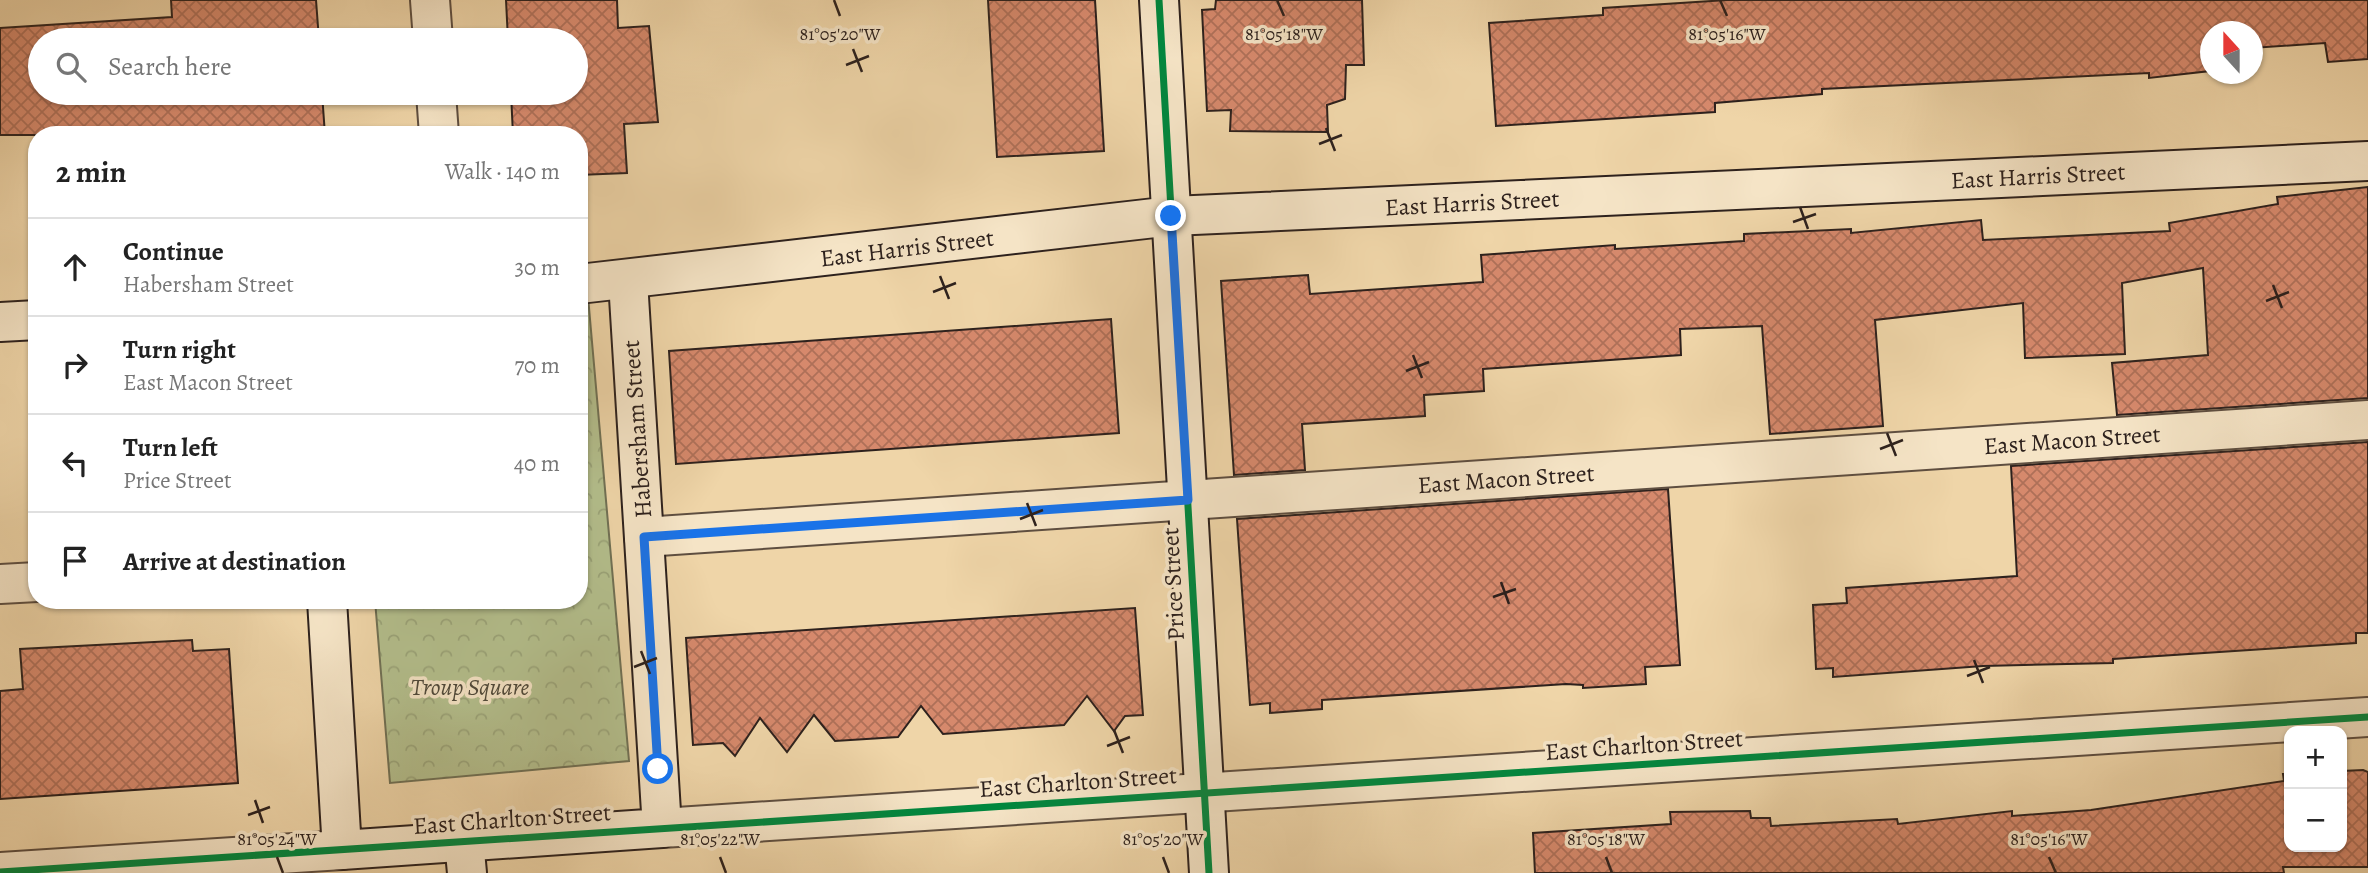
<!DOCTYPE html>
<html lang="en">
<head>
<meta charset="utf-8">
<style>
	:root { --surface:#fff; --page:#f6f6f6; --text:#222; --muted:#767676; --line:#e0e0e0 }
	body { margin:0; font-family:Alegreya,serif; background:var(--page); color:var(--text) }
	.controls { position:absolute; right:21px; bottom:21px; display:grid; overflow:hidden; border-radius:14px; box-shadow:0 2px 5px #0004 }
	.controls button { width:63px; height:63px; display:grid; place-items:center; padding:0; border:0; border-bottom:2px solid var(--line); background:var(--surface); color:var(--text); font:35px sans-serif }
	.compass { position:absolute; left:2200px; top:21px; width:63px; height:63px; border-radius:50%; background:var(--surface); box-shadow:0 2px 5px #0004; rotate:339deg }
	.stop { position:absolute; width:21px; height:21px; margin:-16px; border:5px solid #1a73e8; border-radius:50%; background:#fff }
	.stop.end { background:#1a73e8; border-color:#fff; box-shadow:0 2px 7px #0008 }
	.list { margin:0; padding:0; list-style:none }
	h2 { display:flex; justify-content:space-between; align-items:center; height:91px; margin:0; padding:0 28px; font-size:30px }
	h2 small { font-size:23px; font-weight:400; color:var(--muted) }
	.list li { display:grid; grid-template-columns:46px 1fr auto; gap:21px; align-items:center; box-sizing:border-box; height:98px; padding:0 28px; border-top:2px solid var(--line) }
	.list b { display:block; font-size:26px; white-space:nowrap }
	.list p { margin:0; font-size:23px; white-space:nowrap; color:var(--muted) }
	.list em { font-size:23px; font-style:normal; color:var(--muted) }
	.icon { flex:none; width:38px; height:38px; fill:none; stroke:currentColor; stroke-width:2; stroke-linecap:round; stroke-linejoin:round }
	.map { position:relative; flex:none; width:2368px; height:873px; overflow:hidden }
	.search { position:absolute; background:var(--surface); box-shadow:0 2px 5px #0004; left:28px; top:28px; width:560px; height:77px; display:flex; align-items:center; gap:18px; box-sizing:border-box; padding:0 24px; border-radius:38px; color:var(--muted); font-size:26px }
	.panel { position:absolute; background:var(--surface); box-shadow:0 2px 5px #0004; left:28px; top:126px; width:560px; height:483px; border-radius:28px }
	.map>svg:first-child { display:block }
	.park { fill:url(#park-crowns); stroke:#707054; stroke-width:2 }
	.building { fill:url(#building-cross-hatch); stroke:#2d211d; stroke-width:2 }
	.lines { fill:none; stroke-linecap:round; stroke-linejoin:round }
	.street-casing { stroke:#5e4e40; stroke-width:42 }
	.secondary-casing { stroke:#2d211d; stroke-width:42 }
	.street { stroke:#f5e4c6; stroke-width:38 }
	.secondary { stroke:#f5e4c6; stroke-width:38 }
	.cycleway-casing { stroke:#f5e4c6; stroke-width:11 }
	.cycleway { stroke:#00873e; stroke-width:7 }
	.route { stroke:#1a73e8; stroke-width:9 }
	.ticks { fill:none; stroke:#2d211d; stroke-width:2.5 }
	.labels { text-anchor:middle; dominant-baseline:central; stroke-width:7; stroke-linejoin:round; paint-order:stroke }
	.street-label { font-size:24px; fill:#2d211d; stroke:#f5e4c6 }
	.park-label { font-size:24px; font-style:italic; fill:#4e4839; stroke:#f5e4c6 }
	.ticks-label { font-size:18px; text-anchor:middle; fill:#2d211d; stroke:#f5e4c6; stroke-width:7; stroke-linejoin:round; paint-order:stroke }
</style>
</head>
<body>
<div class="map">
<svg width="2368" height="873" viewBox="0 0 2368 873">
	<defs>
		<pattern id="park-crowns" width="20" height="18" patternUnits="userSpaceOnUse" patternTransform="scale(1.75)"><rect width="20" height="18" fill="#b3be8c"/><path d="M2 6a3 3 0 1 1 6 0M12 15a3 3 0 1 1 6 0" fill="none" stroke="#9aa378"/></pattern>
		<pattern id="building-cross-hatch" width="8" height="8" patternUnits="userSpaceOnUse" patternTransform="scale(1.75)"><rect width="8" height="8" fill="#d6896c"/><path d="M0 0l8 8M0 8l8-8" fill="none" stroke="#ae7058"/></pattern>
	</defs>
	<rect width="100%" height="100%" fill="#efd5a8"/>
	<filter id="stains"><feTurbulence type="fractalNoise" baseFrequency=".00286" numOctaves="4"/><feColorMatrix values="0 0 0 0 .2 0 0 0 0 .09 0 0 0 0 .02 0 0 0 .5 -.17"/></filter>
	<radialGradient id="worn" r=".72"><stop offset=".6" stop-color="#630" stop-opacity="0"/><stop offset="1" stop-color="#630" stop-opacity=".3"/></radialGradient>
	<!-- park -->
	<polygon class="park" points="579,274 586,274 629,761 390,783 375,600 579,600"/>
	<!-- building -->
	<g class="building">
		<polygon points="171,0 316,0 319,40 40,40 40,93 322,93 325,135 0,135 0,28 172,17"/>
		<polygon points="506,0 617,0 618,28 649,26 658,122 624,124 627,173 579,175 579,135 513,135 511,93 576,93 576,40 508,40"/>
		<polygon points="988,0 1095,0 1104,151 997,157"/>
		<polygon points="1216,0 1362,0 1364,65 1346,65 1345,99 1327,105 1328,132 1230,131 1231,110 1207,111 1202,10 1215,9"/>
		<polygon points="1727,0 2368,0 2368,59 2328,62 2325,43 2252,48 2252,32 2210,32 2210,71 2149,78 2149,73 1822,89 1822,94 1715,103 1715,112 1496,126 1489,23 1603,15 1603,8"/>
		<polygon points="2368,187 2368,398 2117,415 2112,363 2208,355 2203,268 2122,283 2125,354 2025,358 2023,303 1875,320 1883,426 1770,434 1762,326 1680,329 1681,355 1483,369 1484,391 1424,395 1425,416 1302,424 1305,470 1234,475 1221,281 1308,275 1310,294 1483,282 1481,255 1615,245 1615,249 1744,241 1744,234 1851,229 1851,233 1981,220 1983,240 2170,231 2169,223 2278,204 2277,197"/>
		<polygon points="1111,319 1119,433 676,464 669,351"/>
		<polygon points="2368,442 2368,633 2356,633 2356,643 2113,659 2113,663 1983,666 1833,677 1833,668 1816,669 1813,605 1847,603 1846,588 2017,576 2011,466"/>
		<polygon points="1668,489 1680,665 1645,667 1646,684 1583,688 1583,685 1566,684 1322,700 1322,709 1270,713 1270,703 1250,705 1237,519"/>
		<polygon points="1135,608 1143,715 1125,716 1114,731 1087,696 1064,725 943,734 921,706 898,737 835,741 814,715 787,752 760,718 735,756 723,743 693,745 686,638"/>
		<polygon points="192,640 193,651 229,649 238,783 0,799 0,691 23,689 20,649"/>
		<polygon points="2363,770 2368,772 2368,867 2283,867 2284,873 1535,873 1533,833 1671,824 1670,812 1750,811 1751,818 1770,818 1771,826 1897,819 1898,824 2012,811 2012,816 2091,810 2284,781 2283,774 2289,774 2289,847 2342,847 2342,771"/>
	</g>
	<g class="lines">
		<defs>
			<g id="street">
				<polyline points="430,0 433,40"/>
				<polyline points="436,93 439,135"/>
				<polyline points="644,537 2368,420"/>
				<polyline points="0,584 37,582"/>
				<polyline points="662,828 2368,717"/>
				<polyline points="0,872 342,850"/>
			</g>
			<g id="secondary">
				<polyline points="1159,0 1209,873"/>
				<polyline points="579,284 1172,216 2368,161"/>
				<polyline points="0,322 37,320"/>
				<polyline points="327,600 342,850 662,828 628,281"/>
				<polyline points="464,841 467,873"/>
			</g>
		</defs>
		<!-- street casing -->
		<use href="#street" class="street-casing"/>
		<!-- secondary casing -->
		<use href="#secondary" class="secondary-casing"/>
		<!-- street -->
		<use href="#street" class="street"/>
		<!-- secondary -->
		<use href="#secondary" class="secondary"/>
		<defs>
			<g id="cycleway">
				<polyline points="1159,0 1209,873"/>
				<polyline points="0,872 2368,717"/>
			</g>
		</defs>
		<!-- cycleway casing -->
		<use href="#cycleway" class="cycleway-casing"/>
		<!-- cycleway -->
		<use href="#cycleway" class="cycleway"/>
	</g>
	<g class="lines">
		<!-- route -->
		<polyline class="route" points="658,769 644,537 1188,500 1171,216"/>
	</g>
	<!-- ticks -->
	<path class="ticks" d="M834 0 840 16M1277 0 1284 16M1720 0 1727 16M853 49 862 72M846 65 869 56M1326 128 1335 151M1319 144 1342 135M1800 207 1808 229M1793 222 1816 214M940 276 949 299M2273 285 2282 308M933 292 956 283M2266 301 2289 292M1413 355 1422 378M1406 371 1429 362M1887 433 1896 456M1880 449 1903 440M1027 503 1036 526M1020 519 1043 510M1501 582 1509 604M1493 597 1516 589M641 651 650 674M1974 660 1983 683M634 667 657 658M1967 676 1990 667M1114 730 1123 753M1107 746 1130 737M255 800 263 823M248 815 270 807M277 857 283 873M720 857 726 873M1163 857 1169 873M1606 857 1612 873M2049 857 2056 873"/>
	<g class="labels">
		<!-- street labels -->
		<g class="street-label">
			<text transform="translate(2038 176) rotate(-3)">East Harris Street</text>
			<text transform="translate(1472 203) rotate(-3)">East Harris Street</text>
			<text transform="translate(907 248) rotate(-7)">East Harris Street</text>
			<text transform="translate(637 429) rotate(-94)">Habersham Street</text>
			<text transform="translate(2072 440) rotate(-4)">East Macon Street</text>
			<text transform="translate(1506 479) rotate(-4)">East Macon Street</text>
			<text transform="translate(1173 584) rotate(-93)">Price Street</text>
			<text transform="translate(1644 745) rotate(-4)">East Charlton Street</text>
			<text transform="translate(1078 782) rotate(-4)">East Charlton Street</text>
			<text transform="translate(512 819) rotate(-4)">East Charlton Street</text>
		</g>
		<!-- park labels -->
		<g class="park-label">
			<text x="470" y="687">Troup Square</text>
		</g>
	</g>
	<g class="ticks-label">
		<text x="840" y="40">81°05'20"W</text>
		<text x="1284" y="40">81°05'18"W</text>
		<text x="1727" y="40">81°05'16"W</text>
		<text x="277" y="845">81°05'24"W</text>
		<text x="720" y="845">81°05'22"W</text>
		<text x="1163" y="845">81°05'20"W</text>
		<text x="1606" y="845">81°05'18"W</text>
		<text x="2049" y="845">81°05'16"W</text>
	</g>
	<rect width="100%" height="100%" filter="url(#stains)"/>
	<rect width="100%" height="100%" fill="url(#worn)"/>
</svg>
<div class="controls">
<button>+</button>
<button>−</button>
</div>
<svg class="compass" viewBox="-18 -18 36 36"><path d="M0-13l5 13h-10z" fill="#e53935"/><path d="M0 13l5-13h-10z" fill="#767676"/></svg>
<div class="stop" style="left:658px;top:769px"></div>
<div class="stop end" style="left:1171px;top:216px"></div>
<div class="search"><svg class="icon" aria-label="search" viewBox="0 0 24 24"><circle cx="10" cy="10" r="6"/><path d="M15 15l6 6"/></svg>Search here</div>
<section class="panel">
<h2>2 min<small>Walk · 140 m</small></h2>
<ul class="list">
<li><svg class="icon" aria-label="ahead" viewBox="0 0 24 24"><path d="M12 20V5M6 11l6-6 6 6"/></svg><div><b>Continue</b><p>Habersham Street</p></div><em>30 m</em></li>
<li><svg class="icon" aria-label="right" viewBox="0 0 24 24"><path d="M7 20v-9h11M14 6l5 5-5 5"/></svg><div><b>Turn right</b><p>East Macon Street</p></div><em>70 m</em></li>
<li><svg class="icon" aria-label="left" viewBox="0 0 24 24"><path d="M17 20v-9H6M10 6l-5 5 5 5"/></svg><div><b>Turn left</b><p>Price Street</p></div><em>40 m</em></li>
<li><svg class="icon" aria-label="arrive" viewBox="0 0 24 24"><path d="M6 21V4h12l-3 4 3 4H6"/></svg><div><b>Arrive at destination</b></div></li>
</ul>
</section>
</div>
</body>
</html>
